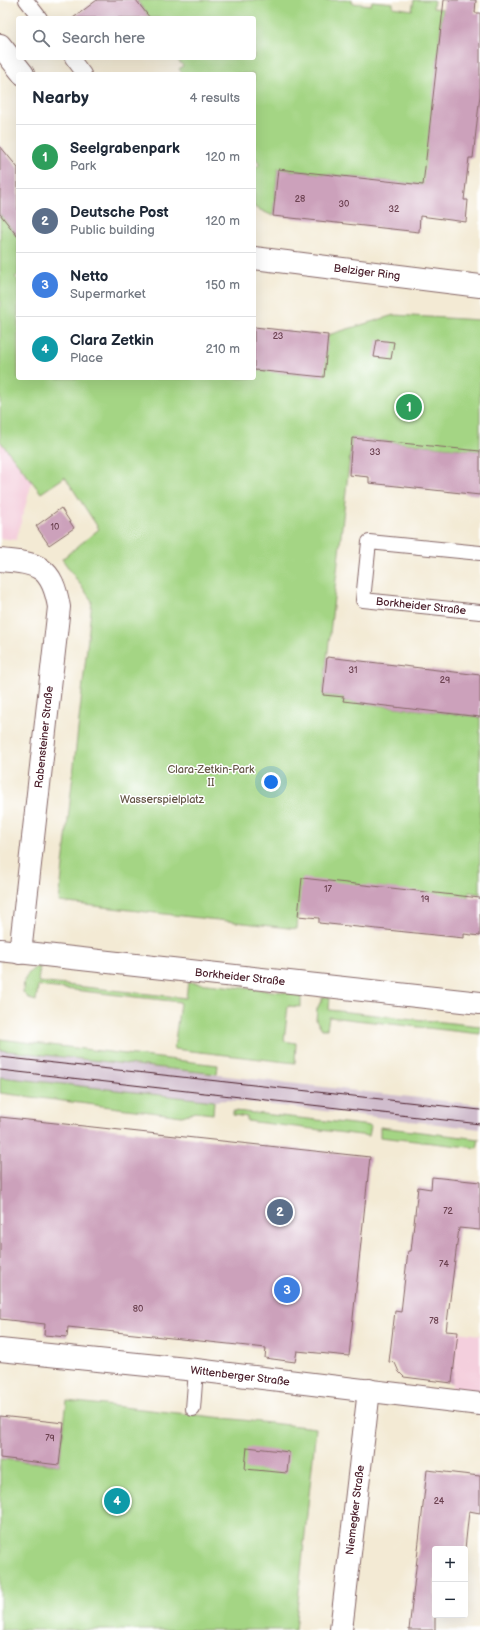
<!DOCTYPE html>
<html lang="en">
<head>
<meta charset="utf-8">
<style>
	:root { --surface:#fff; --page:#f6f6f7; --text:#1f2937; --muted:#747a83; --line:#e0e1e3; --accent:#d1495b }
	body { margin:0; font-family:"Balsamiq Sans",sans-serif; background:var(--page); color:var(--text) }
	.controls { position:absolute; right:12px; bottom:12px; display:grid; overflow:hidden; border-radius:4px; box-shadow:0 4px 16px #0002 }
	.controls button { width:36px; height:36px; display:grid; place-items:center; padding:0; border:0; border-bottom:1px solid var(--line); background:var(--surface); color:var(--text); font:20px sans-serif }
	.you { position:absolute; left:271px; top:782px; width:14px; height:14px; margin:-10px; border:3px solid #fff; border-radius:50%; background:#1a73e8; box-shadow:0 0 0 6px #1a73e833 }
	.badge { display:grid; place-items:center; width:26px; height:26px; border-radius:50%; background:var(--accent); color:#fff; font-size:13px; font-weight:700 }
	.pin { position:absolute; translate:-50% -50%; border:2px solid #fff; box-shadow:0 1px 4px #0006 }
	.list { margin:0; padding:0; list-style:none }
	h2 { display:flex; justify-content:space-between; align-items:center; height:52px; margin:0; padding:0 16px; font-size:17px }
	h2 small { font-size:13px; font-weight:400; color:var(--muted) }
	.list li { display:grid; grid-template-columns:26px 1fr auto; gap:12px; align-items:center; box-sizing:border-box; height:64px; padding:0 16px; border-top:1px solid var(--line) }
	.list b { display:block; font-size:15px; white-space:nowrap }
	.list p { margin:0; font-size:13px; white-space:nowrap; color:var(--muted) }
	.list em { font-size:13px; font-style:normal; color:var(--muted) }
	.icon { flex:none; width:22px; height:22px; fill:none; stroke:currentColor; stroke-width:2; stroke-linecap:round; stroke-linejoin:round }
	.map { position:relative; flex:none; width:480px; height:1630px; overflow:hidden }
	.search { position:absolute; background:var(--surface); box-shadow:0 4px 16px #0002; left:16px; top:16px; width:240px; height:44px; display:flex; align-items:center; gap:10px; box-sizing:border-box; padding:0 14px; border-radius:4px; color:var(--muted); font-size:15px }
	.panel { position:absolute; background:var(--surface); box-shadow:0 4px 16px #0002; left:16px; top:72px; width:240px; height:308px; border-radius:4px }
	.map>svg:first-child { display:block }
	.built { fill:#f4cfdd }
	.industrial { fill:#d0bdcd }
	.green { fill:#a4d584; stroke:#777a58 }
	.building { fill:#cca1bb }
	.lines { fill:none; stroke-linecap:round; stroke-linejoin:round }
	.service-casing { stroke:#856666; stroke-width:16 }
	.minor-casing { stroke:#856666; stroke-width:24 }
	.service { stroke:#fff; stroke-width:14 }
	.minor { stroke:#fff; stroke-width:22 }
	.tram { stroke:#4a1f2b; stroke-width:1 }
	.labels { text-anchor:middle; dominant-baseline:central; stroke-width:3; stroke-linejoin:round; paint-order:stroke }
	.number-label { font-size:9px; fill:#6a404f }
	.street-label { font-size:11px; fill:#4a1f2b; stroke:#fff }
	.park-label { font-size:11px; fill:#655646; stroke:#fff }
</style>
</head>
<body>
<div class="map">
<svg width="480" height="1630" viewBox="0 0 480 1630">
	<rect width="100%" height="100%" fill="#fff"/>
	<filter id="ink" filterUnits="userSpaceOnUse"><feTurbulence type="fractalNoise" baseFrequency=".025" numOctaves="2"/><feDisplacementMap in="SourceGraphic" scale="8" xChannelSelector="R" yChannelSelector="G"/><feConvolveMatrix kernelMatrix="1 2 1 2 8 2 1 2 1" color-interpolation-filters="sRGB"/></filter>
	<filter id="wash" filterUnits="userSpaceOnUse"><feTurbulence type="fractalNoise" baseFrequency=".012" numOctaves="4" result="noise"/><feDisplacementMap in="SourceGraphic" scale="16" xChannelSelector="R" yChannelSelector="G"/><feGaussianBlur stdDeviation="0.9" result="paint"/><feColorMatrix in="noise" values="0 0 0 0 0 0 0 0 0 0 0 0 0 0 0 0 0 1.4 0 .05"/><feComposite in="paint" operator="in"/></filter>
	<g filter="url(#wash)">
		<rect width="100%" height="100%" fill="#f3ead4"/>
		<!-- built -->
		<g class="built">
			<polygon points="0,441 32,482 16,540 0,538"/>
			<polygon points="458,1332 480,1335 480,1395 451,1391"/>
		</g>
		<!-- industrial -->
		<polygon class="industrial" points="0,1050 480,1105 480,1129 246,1102 227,1100 214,1101 0,1077"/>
		<!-- green -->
		<g class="green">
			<polygon points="136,0 352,0 352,3 371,5 372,1 393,3 393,7 412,10 414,0 434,0 433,8 443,9 424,185 278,169 273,216 254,207 254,169 260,164 254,156 254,74 183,74 179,69 183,66 176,58 254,58 254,18 145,18 143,16 147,13"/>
			<polygon points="0,214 18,237 18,275 15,277 18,280 18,378 254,378 254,370 323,377 328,335 394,315 480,320 480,451 352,438 323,695 344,697 344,701 480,717 480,894 469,892 468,897 298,916 297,929 59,902 92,601 62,559 99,529 65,477 41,493 0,441"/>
			<path d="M40 966 38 982 186 998 188 982 301 994V1007L288 1006 284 1041 296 1043 295 1063 174 1049 180 1002 38 986 36 1001 29 999 23 992C23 980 27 970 40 966Z"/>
			<polygon points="323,997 330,997 329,1010 480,1026 480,1034 329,1017 327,1029 322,1029 316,1020 317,1009"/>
			<polygon points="0,1039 218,1065 217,1074 0,1050"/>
			<polygon points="0,1077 214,1101 213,1114 195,1112 182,1116 0,1093"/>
			<polygon points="233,1111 245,1112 371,1126 369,1136 247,1121 247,1117 233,1115"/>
			<polygon points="380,1127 479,1139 477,1148 380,1137"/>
			<polygon points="67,1401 316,1428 295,1630 0,1630 0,1459 59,1465"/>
		</g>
		<g id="blocks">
			<!-- building -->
			<g class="building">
				<polygon points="97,0 136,0 150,18 73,18"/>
				<polygon points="444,0 476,0 475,13 480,13 480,95 473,158 469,158 464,200 468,200 466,222 420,216 419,232 273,216 278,169 423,185"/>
				<polygon points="0,146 18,168 18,237 0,214"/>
				<polygon points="254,327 328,335 324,377 254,370"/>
				<polygon points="377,340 394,342 391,359 374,357"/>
				<polygon points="352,438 480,451 480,495 369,483 369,477 349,475"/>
				<polygon points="61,508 74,528 49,545 36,526"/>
				<polygon points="327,657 480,675 480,717 343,701 344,697 323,695"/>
				<polygon points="302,878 480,898 480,936 464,934 464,938 319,923 319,918 298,916"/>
				<polygon points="0,1117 370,1157 349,1356 297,1351 295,1362 265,1358 266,1348 68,1327 67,1337 44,1335 45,1324 0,1319"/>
				<polygon points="432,1177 480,1182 480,1230 459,1228 446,1331 458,1332 452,1383 404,1377 399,1372 395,1363 389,1362 395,1311 401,1312 408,1251 411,1251 418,1187 431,1189"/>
				<polygon points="0,1416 64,1423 59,1465 0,1458"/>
				<polygon points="247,1447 289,1452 287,1473 245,1469"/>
				<polygon points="427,1470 480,1476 480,1513 469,1511 465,1549 435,1549 435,1630 409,1630"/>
			</g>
		</g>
	</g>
	<g filter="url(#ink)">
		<use href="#blocks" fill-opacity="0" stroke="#856666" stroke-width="1"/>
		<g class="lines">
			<defs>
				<g id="service">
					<polyline points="26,0 40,18"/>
					<polyline points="72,58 84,74"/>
					<polyline points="480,553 369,542 363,600 480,612"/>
					<polyline points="193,1409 196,1370"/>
				</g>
				<g id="minor">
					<polyline points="0,45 23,74"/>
					<polyline points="254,258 480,286"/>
					<path d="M0 560C38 563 52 566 59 607L20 953"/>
					<polyline points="0,950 480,1003"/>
					<polyline points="0,1350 196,1370 480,1404"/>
					<polyline points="341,1630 369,1390"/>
				</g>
			</defs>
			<!-- service casing -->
			<use href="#service" class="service-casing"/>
			<!-- minor casing -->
			<use href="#minor" class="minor-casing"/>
			<!-- service -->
			<use href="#service" class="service"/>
			<!-- minor -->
			<use href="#minor" class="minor"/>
			<!-- tram -->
			<g class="tram">
				<polyline points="0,1057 480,1110"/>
				<polyline points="0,1070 480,1124"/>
			</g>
		</g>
	</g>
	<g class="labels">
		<!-- number labels -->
		<g class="number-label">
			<text x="300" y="199">28</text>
			<text x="344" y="204">30</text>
			<text x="394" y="209">32</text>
			<text x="278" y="336">23</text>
			<text x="375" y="452">33</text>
			<text x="55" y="527">10</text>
			<text x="353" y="670">31</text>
			<text x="445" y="680">29</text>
			<text x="328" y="889">17</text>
			<text x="425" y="899">19</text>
			<text x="448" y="1211">72</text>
			<text x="444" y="1264">74</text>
			<text x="138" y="1309">80</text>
			<text x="434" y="1321">78</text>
			<text x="50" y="1438">79</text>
			<text x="439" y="1501">24</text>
		</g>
		<!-- street labels -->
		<g class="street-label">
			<text transform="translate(367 272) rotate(7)">Belziger Ring</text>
			<text transform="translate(421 606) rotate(6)">Borkheider Straße</text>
			<text transform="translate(44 737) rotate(-84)">Rabensteiner Straße</text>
			<text transform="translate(240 977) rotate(6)">Borkheider Straße</text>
			<text transform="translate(240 1376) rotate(7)">Wittenberger Straße</text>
			<text transform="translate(355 1510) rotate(-83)">Niemegker Straße</text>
		</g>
		<!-- park labels -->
		<g class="park-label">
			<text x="211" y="769">Clara-Zetkin-Park<tspan x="211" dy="13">II</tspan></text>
			<text x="162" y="799">Wasserspielplatz</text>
		</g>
	</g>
</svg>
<div class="controls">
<button>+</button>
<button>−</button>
</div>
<div class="you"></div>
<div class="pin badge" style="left:409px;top:407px;background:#2e9e5b">1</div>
<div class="pin badge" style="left:280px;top:1212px;background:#5c6f8a">2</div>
<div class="pin badge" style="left:287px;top:1290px;background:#3f7fe0">3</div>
<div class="pin badge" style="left:117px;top:1501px;background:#0f9aa8">4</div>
<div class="search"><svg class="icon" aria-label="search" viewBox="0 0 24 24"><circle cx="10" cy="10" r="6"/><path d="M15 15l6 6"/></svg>Search here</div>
<section class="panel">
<h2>Nearby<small>4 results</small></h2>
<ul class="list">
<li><span class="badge" style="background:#2e9e5b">1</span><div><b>Seelgrabenpark</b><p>Park</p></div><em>120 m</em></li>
<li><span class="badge" style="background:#5c6f8a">2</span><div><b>Deutsche Post</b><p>Public building</p></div><em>120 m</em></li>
<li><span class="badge" style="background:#3f7fe0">3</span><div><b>Netto</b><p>Supermarket</p></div><em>150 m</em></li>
<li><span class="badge" style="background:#0f9aa8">4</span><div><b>Clara Zetkin</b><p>Place</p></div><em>210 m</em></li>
</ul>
</section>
</div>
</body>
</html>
